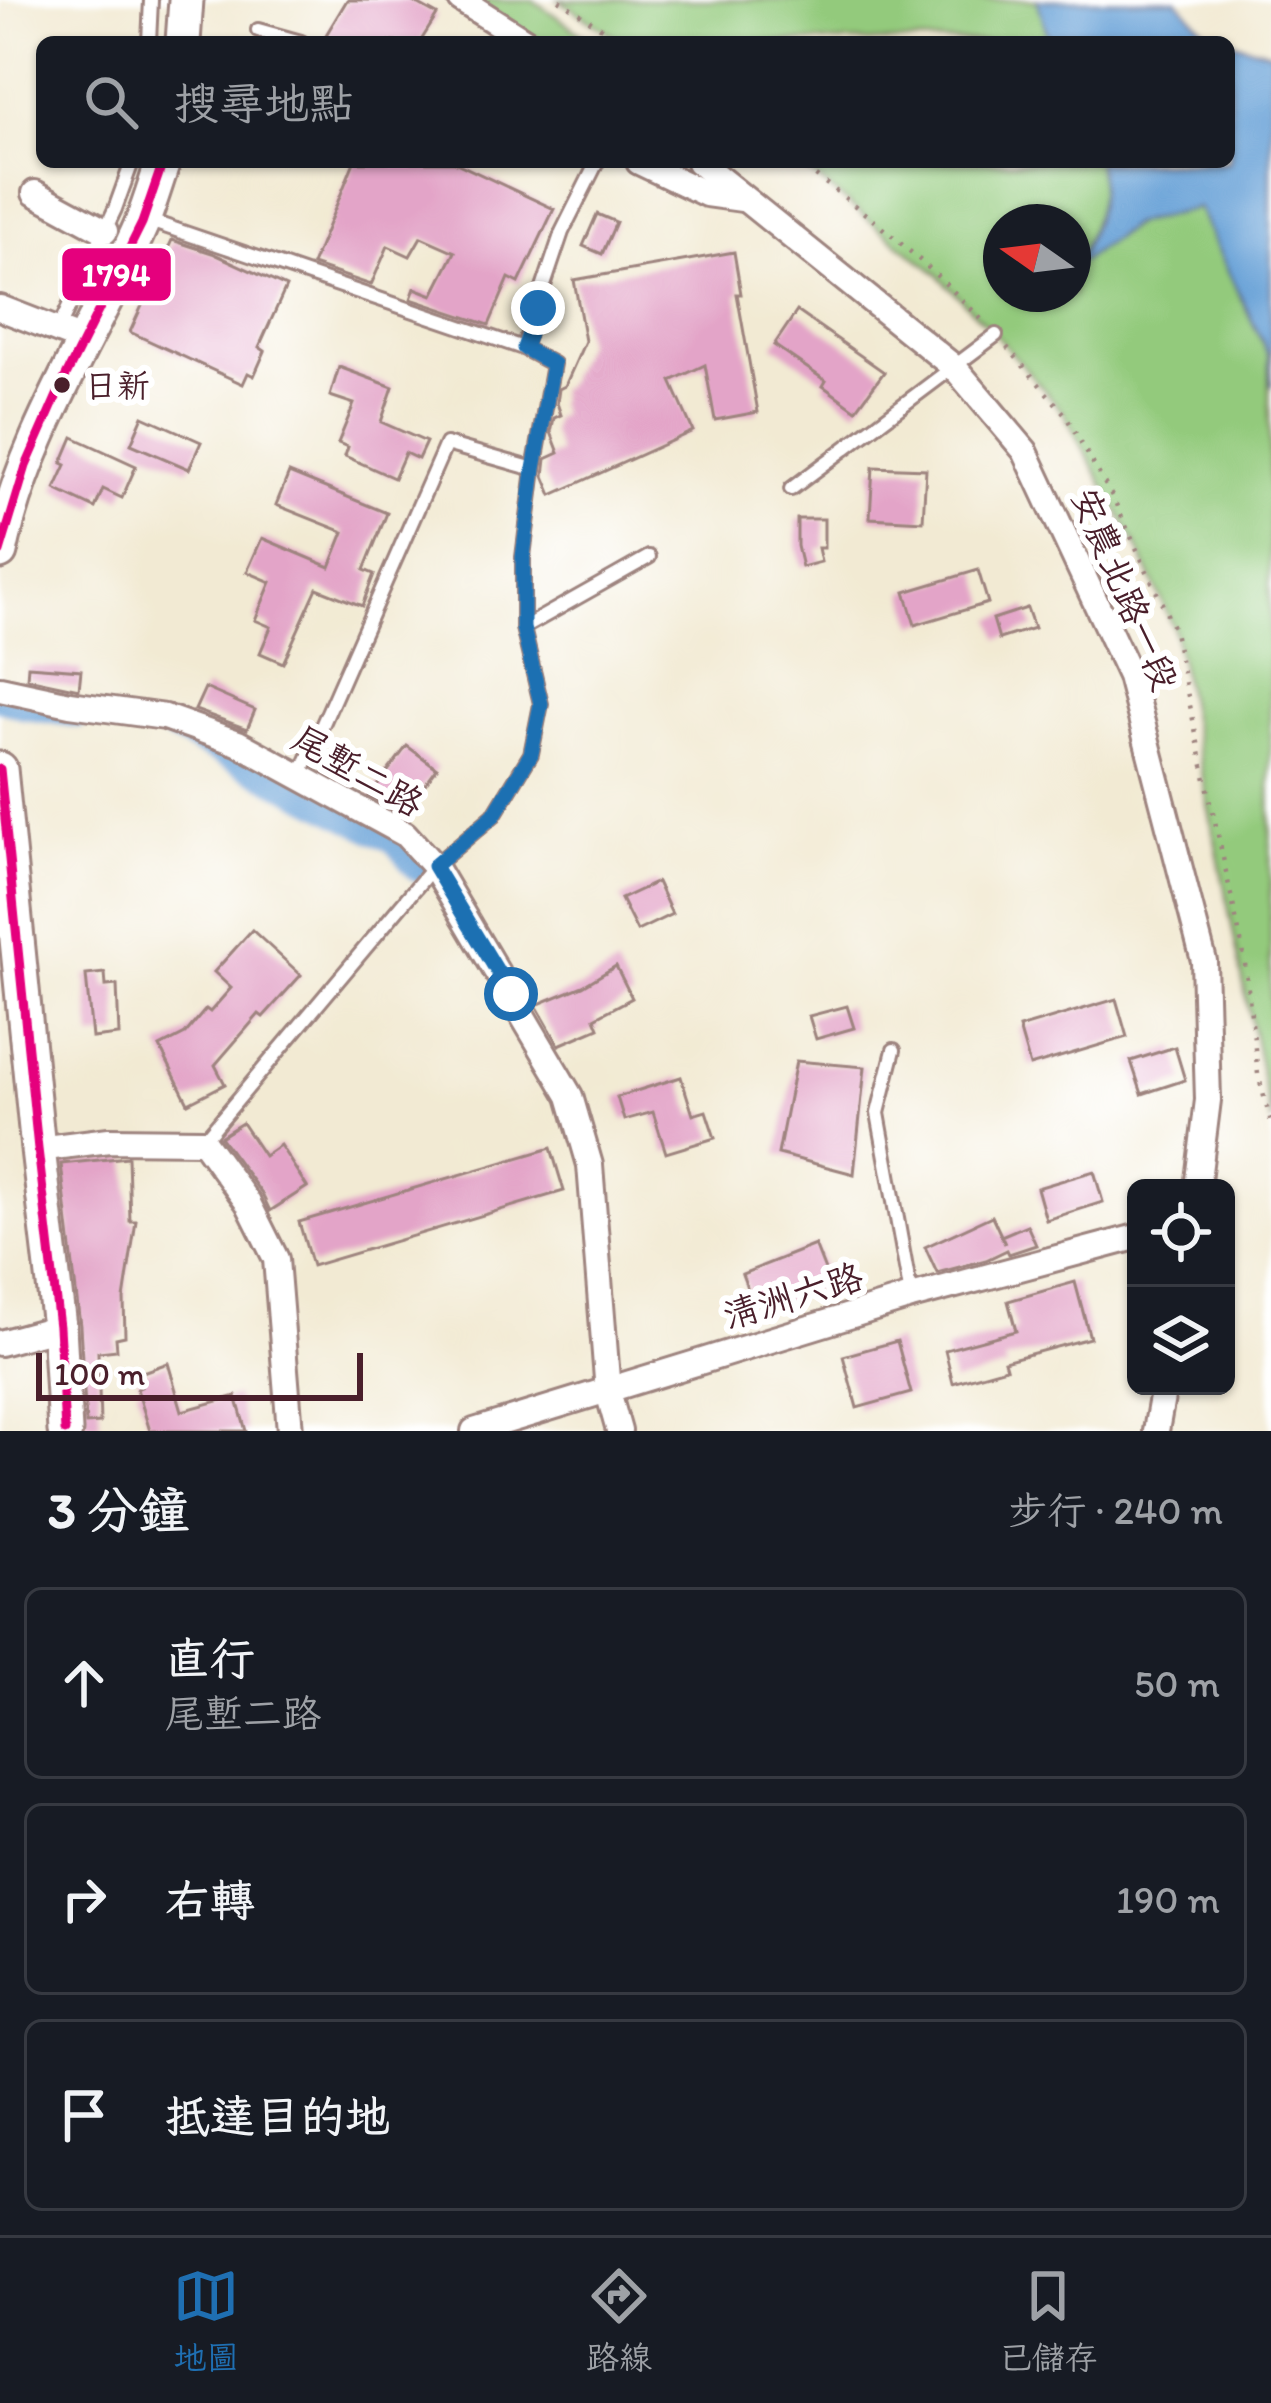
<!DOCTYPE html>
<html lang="zh-TW">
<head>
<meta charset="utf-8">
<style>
	:root { --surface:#171b24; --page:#242831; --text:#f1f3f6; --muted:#9ea1a6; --line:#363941; --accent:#1f6fb2 }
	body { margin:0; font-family:Itim,"LXGW WenKai TC",sans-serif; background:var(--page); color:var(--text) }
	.controls { position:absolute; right:36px; bottom:36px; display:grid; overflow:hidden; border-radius:18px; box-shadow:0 3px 9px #0004 }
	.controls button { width:108px; height:108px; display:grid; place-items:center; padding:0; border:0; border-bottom:3px solid var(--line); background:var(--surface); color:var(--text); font:60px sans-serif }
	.compass { position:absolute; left:983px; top:204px; width:108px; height:108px; border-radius:50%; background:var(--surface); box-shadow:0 3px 9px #0004; rotate:284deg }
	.scale { position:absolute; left:36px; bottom:30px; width:327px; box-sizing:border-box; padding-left:12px; border:6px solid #4a1f2b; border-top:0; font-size:33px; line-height:42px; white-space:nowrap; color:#4a1f2b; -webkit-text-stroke:9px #fff; paint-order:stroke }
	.stop { position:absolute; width:36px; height:36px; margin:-27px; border:9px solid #1f6fb2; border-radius:50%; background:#fff }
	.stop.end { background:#1f6fb2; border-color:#fff; box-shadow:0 3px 12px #0008 }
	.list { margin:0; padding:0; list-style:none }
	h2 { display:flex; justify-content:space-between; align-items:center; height:156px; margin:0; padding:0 48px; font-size:51px }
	h2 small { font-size:39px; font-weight:400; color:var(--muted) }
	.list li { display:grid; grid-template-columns:78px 1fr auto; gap:36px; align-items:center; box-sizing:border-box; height:192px; margin:0 24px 24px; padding:0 24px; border:3px solid var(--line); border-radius:18px }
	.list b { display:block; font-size:45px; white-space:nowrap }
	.list p { margin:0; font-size:39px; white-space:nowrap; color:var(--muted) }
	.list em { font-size:39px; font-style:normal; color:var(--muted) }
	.icon { flex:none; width:66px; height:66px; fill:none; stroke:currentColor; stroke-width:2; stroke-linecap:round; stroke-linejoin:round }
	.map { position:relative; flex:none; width:1271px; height:1431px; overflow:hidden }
	.search { position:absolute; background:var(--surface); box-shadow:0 3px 9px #0004; left:36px; right:36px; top:36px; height:132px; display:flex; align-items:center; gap:30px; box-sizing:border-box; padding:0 42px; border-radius:18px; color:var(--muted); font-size:45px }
	.sheet { height:804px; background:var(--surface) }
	nav { display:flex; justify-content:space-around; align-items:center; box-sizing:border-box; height:168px; border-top:3px solid var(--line); background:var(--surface); font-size:33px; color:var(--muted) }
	nav a { display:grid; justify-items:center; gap:6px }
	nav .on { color:var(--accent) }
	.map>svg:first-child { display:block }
	.green { fill:#93ca7c; stroke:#6e7454; stroke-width:3; fill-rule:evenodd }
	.water { fill:#68a1d7; stroke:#596081; stroke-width:3 }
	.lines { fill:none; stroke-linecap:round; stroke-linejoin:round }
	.canal { stroke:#68a1d7; stroke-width:24 }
	.building { fill:#e3a4c8 }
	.lane-casing { stroke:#9e847f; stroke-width:18 }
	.street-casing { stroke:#9e847f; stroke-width:30 }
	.secondary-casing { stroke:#9e847f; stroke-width:39 }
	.path { stroke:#9e847f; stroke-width:4.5; stroke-dasharray:3 9; stroke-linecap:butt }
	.lane { stroke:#fff; stroke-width:12 }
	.street { stroke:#fff; stroke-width:24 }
	.secondary { stroke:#fff; stroke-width:33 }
	.bus-1-casing { stroke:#fff; stroke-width:18 }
	.bus-1 { stroke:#e5007d; stroke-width:9 }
	.route { stroke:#1f6fb2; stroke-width:15 }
	.bus-dot { fill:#4a1f2b; stroke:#fff; stroke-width:4.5 }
	.labels { text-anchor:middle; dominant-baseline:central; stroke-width:12; stroke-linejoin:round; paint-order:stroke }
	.bus-label { font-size:33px; fill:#4a1f2b; stroke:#fff; text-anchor:start }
	.street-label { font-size:36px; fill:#4a1f2b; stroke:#fff }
	.line-badge { stroke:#fff; stroke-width:4.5 }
	.badge-label { font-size:33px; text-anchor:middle; font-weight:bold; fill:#fff }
</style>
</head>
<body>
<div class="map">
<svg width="1271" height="1431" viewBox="0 0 1271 1431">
	<rect width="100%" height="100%" fill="#fff"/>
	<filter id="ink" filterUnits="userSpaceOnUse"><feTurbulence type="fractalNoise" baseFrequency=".00833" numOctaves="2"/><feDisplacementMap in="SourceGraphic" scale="24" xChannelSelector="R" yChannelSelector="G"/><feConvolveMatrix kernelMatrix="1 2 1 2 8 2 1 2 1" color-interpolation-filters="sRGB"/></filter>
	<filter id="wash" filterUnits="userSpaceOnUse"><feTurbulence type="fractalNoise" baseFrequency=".004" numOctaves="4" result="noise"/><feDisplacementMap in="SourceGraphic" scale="48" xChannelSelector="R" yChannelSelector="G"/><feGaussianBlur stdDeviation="2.7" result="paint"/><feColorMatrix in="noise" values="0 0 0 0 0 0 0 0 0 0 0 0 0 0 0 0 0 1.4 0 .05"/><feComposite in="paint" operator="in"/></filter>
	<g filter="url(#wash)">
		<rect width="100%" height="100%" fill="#f2ead3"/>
		<!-- green -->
		<g class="green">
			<polygon points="474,0 533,0 593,42 538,42"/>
			<polygon points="559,0 1038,0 1050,42 623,42"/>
			<path d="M796 162H1097C1107 207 1090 224 1078 263L1134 224 1198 208 1269 356 1271 1123 1173 627 1138 548 1064 413 996 335 936 273ZM1001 222H1073V294H1001Z"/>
		</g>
		<!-- water -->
		<path class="water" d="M1037 0H1177L1211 36 1271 52V387L1269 356 1198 208 1134 224 1076 265C1092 230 1106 201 1097 162H1229V42H1050Z"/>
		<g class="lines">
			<!-- canal -->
			<g class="canal">
				<polyline points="0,699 25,708 78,716"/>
				<polyline points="172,729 394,842 417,870"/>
			</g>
		</g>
		<g id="blocks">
			<!-- building -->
			<g class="building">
				<polygon points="347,0 410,0 437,15 420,42 340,42 326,35"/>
				<polygon points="354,162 454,162 554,209 519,283 509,278 489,325 411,299 415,288 433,295 455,252 421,237 410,256 388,246 371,285 312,265"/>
				<polygon points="597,214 616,222 602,254 583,246"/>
				<polygon points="172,240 212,253 286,287 259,347 265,351 254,376 248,373 243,384 130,332"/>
				<polygon points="734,252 741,294 737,294 758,412 715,420 705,365 671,381 693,431 552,495 544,476 546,459 559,453 551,432 554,418 561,415 557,403 559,389 565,386 585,341 574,280"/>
				<polygon points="797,311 884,372 856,410 823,386 826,381 774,345"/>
				<polygon points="339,367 393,387 381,422 426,442 418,459 405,453 394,478 345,456 348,447 338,443 354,404 330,396"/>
				<polygon points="143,416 201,442 189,469 131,444"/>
				<polygon points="73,437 136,466 122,498 103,489 95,508 55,489 66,465 62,463"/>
				<polygon points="873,467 926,469 923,521 870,518"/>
				<polygon points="289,473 387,513 364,570 374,574 362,606 317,588 283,663 260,653 271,627 255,620 271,582 247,572 262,538 330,567 344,532 276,505"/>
				<polygon points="797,519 824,519 824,548 818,548 821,562 802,567 797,546"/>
				<polygon points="978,570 988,603 915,625 905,592"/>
				<polygon points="1027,608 1034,628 999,639 993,619"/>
				<polygon points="28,666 81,670 79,689 27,678"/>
				<polygon points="205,688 255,710 247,729 195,710"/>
				<polygon points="407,746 437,768 403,814 369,796"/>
				<polygon points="657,882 672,914 637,931 621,899"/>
				<polygon points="252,930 301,975 263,1017 259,1014 215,1065 225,1084 188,1103 160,1047 185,1034 206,1009 210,1012 231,988 214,972"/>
				<polygon points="616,966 632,998 595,1018 599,1028 559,1045 536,1005 583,986"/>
				<polygon points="105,973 106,986 117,985 119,1035 92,1038 86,975"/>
				<polygon points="1116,999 1127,1037 1030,1066 1019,1028"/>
				<polygon points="847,1006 854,1028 816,1039 809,1016"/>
				<polygon points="1175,1047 1185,1080 1142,1094 1131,1061"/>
				<polygon points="796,1061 865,1067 854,1174 778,1154"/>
				<polygon points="681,1077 693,1115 706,1111 715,1138 666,1153 653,1112 624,1120 617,1097"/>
				<polygon points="242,1123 264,1156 280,1145 307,1187 270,1211 262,1194 220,1137"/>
				<polygon points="551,1148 564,1191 312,1266 299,1222"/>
				<polygon points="128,1157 130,1221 136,1221 124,1299 125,1336 116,1338 117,1350 98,1352 100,1423 86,1424 80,1326 61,1164"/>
				<polygon points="1094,1171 1103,1202 1046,1220 1037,1188"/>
				<polygon points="992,1216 1005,1244 1001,1236 1027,1225 1036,1245 1009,1254 1007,1250 986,1260 937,1273 925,1247"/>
				<polygon points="815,1245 830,1283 756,1312 742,1274"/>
				<polygon points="1075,1282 1090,1338 1004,1361 1006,1368 953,1383 945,1350 1016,1331 1008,1301"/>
				<polygon points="897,1341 911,1393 857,1408 843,1356"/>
				<polygon points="168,1363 182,1411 236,1396 246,1431 150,1431 137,1389 141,1387 137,1374"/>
			</g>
		</g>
	</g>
	<g filter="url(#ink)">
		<use href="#blocks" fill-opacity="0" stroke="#9e847f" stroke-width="3"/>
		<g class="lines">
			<defs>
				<g id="lane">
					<polyline points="258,30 301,42"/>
					<polyline points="149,42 151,0"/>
					<polyline points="144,219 523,348"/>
					<polyline points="58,330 115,209 132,162"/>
					<polyline points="791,489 996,335"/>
					<polyline points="523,628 649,557"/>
					<polyline points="300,776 446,444 534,469"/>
					<polyline points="894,1050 878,1113 911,1296"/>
					<polyline points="203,1141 434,866 494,815 531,754 541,704 523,628 523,557 534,469 553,364 523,348 562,232 597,162"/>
				</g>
				<g id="street">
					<polyline points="461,0 527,42"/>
					<polyline points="639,162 706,194 742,199"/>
					<polyline points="699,162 955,368 1025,451 1130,676 1204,961 1208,1100 1197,1188"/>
					<polyline points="35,193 105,231"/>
					<polyline points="0,308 85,341"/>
					<polyline points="0,689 70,704 165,717 238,743 405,834 434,866 570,1096 590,1165 608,1392 619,1431"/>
					<polyline points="38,1149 109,1140 203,1141 248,1203 276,1259 290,1431"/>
					<polyline points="0,1343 59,1327"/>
					<polyline points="474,1431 911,1297 1136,1237"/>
					<polyline points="1156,1431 1164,1386"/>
				</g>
				<g id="secondary">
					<polyline points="183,42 186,0"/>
					<path d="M0 552C24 435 95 331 142 223 150 203 156 182 163 162"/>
					<polyline points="0,769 38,1149 59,1327 65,1431"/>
				</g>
			</defs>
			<!-- lane casing -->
			<use href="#lane" class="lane-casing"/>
			<!-- street casing -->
			<use href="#street" class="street-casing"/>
			<!-- secondary casing -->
			<use href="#secondary" class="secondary-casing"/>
			<!-- path -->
			<g class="path">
				<polyline points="559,0 623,42"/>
				<path d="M796 162C866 211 928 264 987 325"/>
				<polyline points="1007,347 1064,413 1113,498 1173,627 1244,955 1258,1074 1271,1123"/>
			</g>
			<!-- lane -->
			<use href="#lane" class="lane"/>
			<!-- street -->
			<use href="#street" class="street"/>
			<!-- secondary -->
			<use href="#secondary" class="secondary"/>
			<defs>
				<g id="bus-1">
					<polyline points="0,552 26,466 62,384 142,223 163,162"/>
					<polyline points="0,769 38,1149 59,1327 65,1431"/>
				</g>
			</defs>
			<!-- bus-1 casing -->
			<use href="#bus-1" class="bus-1-casing"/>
			<!-- bus-1 -->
			<use href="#bus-1" class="bus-1"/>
		</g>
	</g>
	<g class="lines" filter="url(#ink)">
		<!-- route -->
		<polyline class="route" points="511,994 434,866 494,815 531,754 541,704 523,628 523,557 534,469 553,364 524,348 538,308"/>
	</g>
	<!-- markers -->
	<circle class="bus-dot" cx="62" cy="385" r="10"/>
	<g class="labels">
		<!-- bus labels -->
		<g class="bus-label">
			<text x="84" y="385">日新</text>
		</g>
		<!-- street labels -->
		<g class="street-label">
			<text transform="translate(1125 589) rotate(67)">安農北路一段</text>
			<text transform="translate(358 771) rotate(30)">尾塹二路</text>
			<text transform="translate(793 1296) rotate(-17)">清洲六路</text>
		</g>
	</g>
	<rect class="line-badge" x="60" y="246" width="113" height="57" rx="12" fill="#e5007d"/>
	<g class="badge-label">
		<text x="116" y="286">1794</text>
	</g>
</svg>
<div class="controls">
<button><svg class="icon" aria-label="locate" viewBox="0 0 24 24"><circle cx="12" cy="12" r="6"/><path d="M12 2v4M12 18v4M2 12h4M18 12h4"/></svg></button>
<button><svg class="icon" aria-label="layers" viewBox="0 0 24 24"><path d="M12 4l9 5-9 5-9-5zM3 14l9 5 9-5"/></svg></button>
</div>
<svg class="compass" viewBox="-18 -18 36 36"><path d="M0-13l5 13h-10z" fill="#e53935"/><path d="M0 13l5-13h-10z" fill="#9ea1a6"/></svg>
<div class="scale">100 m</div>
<div class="stop" style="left:511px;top:994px"></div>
<div class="stop end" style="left:538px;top:308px"></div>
<div class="search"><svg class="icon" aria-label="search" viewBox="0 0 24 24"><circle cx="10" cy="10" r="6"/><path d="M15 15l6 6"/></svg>搜尋地點</div>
</div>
<section class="sheet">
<h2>3 分鐘<small>步行 · 240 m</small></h2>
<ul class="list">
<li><svg class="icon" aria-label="ahead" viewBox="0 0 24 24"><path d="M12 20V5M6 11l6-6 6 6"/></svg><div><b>直行</b><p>尾塹二路</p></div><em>50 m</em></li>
<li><svg class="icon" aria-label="right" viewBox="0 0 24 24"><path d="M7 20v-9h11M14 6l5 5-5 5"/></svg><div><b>右轉</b></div><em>190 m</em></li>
<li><svg class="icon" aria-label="arrive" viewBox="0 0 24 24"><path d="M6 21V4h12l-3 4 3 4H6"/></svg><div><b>抵達目的地</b></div></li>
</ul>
</section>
<nav>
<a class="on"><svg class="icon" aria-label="map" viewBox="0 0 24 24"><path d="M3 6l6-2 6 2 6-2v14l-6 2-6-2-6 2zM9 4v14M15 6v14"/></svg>地圖</a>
<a><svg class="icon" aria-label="directions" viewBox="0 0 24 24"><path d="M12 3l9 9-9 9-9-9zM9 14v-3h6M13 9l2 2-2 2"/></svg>路線</a>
<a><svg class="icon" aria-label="saved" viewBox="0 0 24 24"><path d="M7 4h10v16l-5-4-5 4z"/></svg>已儲存</a>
</nav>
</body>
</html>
